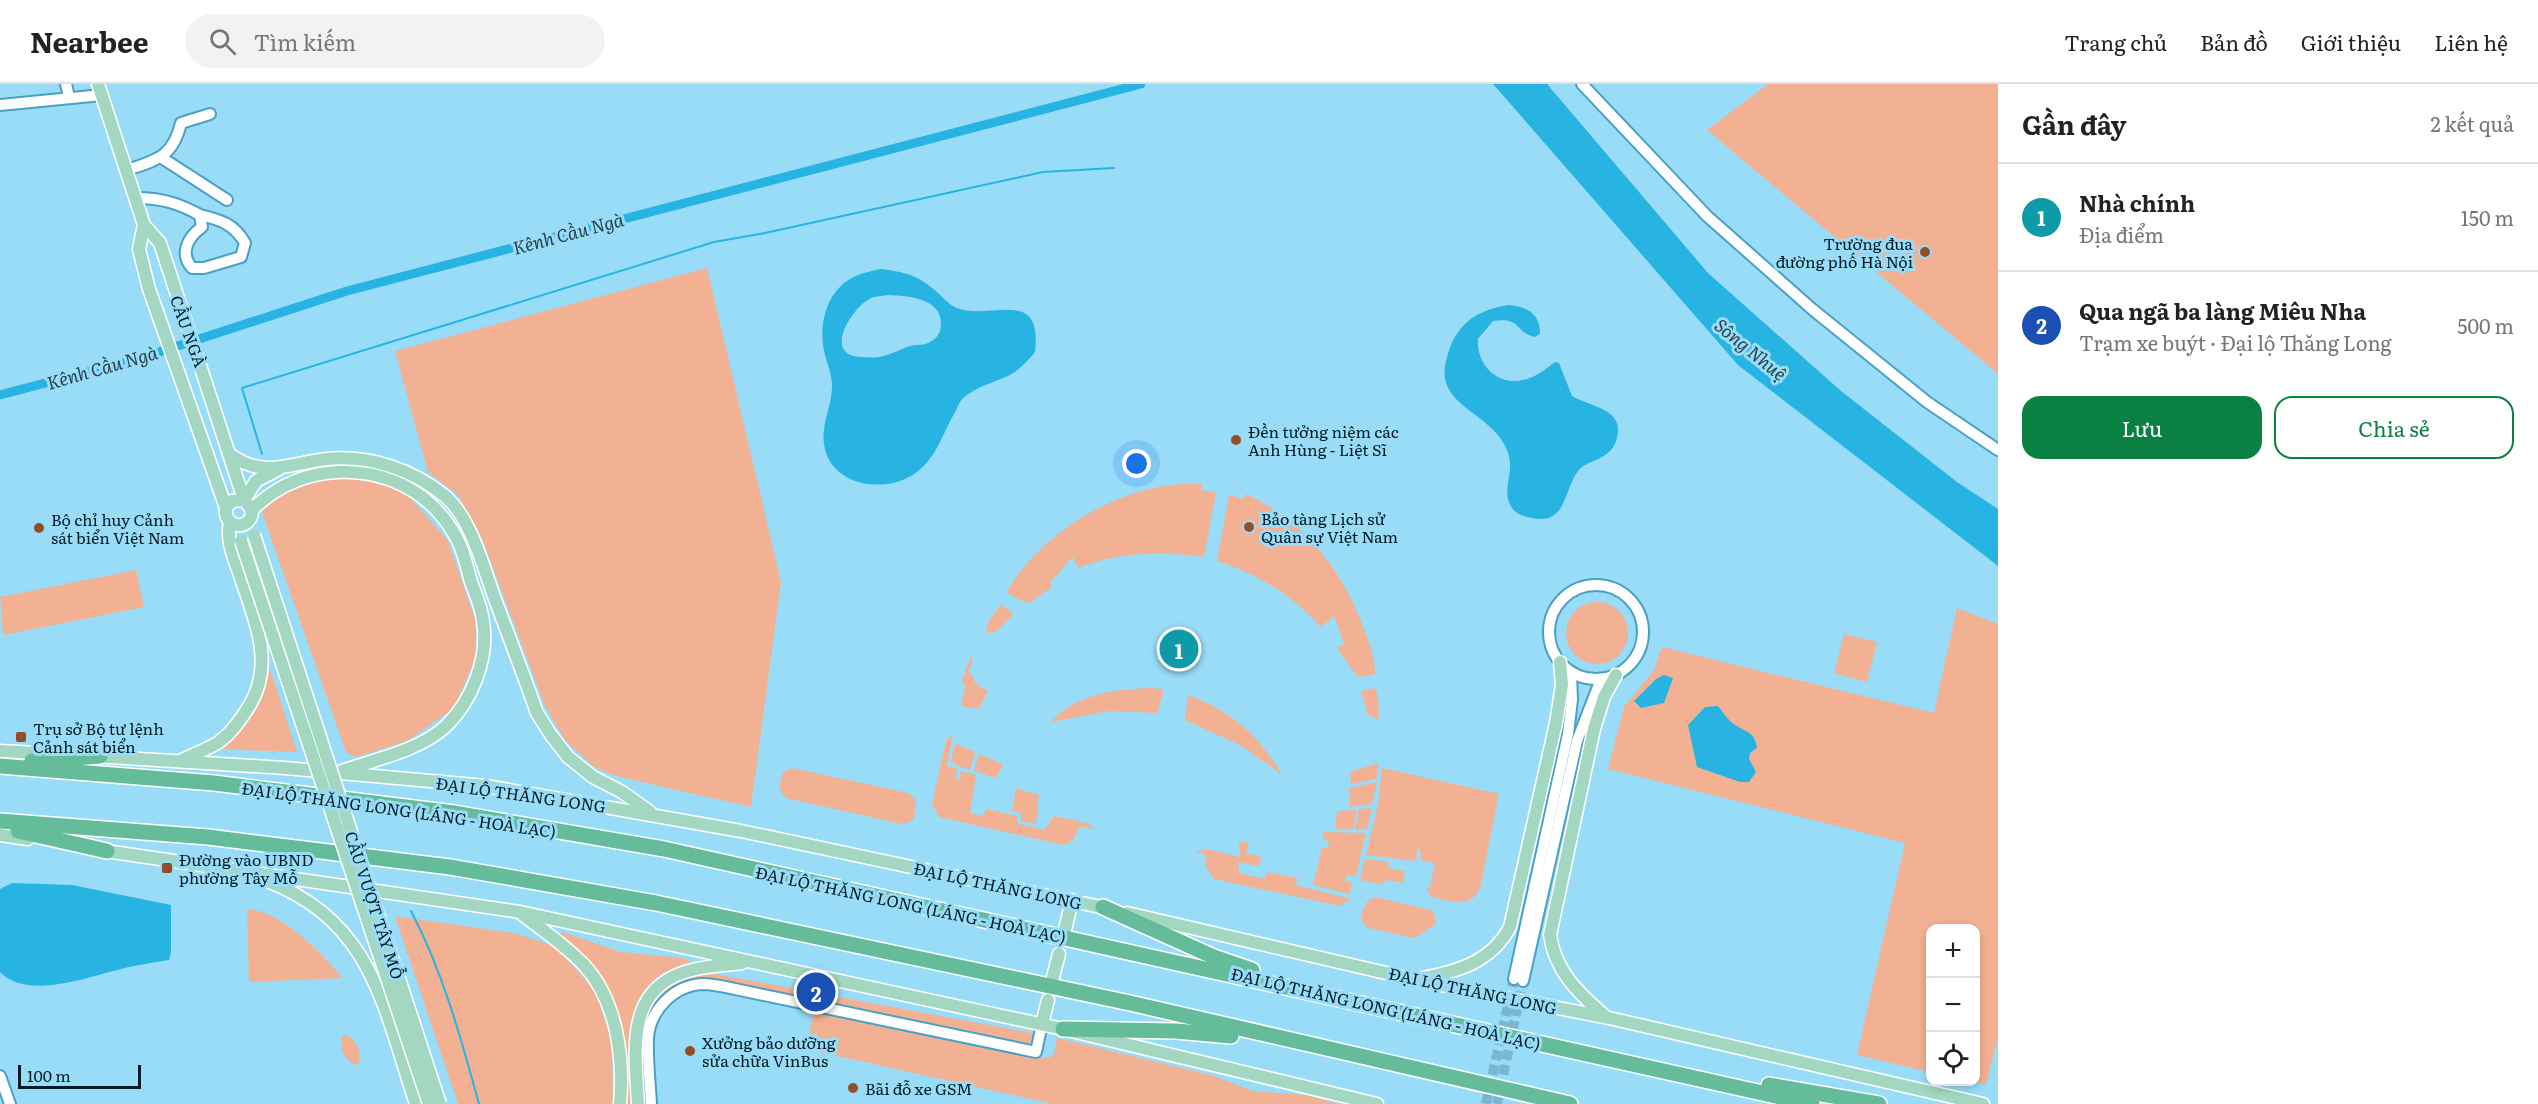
<!DOCTYPE html>
<html lang="vi">
<head>
<meta charset="utf-8">
<style>
	:root { --surface:#fff; --page:#f2f2f2; --text:#222; --muted:#767676; --line:#e0e0e0; --accent:#0b8043 }
	body { margin:0; font-family:Literata,serif; background:var(--page); color:var(--text) }
	.controls { position:absolute; right:18px; bottom:18px; display:grid; overflow:hidden; border-radius:12px; box-shadow:0 3px 9px #0003 }
	.controls button { width:54px; height:54px; display:grid; place-items:center; padding:0; border:0; border-bottom:2px solid var(--line); background:var(--surface); color:var(--text); font:30px sans-serif }
	.scale { position:absolute; left:18px; bottom:15px; width:123px; box-sizing:border-box; padding-left:6px; border:3px solid #011c27; border-top:0; font-size:16px; line-height:21px; white-space:nowrap; color:#011c27; -webkit-text-stroke:4px #99dcf8; paint-order:stroke }
	.you { position:absolute; left:1137px; top:380px; width:21px; height:21px; margin:-15px; border:4px solid #fff; border-radius:50%; background:#1a73e8; box-shadow:0 0 0 9px #1a73e833 }
	.badge { display:grid; place-items:center; width:39px; height:39px; border-radius:50%; background:var(--accent); color:#fff; font-size:20px; font-weight:700 }
	.pin { position:absolute; translate:-50% -50%; border:3px solid #fff; box-shadow:0 2px 6px #0006 }
	.list { margin:0; padding:0; list-style:none }
	h2 { display:flex; justify-content:space-between; align-items:center; height:78px; margin:0; padding:0 24px; font-size:26px }
	h2 small { font-size:20px; font-weight:400; color:var(--muted) }
	.list li { display:grid; grid-template-columns:39px 1fr auto; gap:18px; align-items:center; box-sizing:border-box; height:108px; padding:0 24px; border-top:2px solid var(--line) }
	.list b { display:block; font-size:22px; white-space:nowrap }
	.list p { margin:0; font-size:20px; white-space:nowrap; color:var(--muted) }
	.list em { font-size:20px; font-style:normal; color:var(--muted) }
	.actions { display:flex; gap:12px; padding:18px 24px }
	.actions a { flex:1; padding:14px 0; border:2px solid var(--accent); border-radius:18px; text-align:center; font-size:21px; color:var(--accent) }
	.actions .main { background:var(--accent); color:#fff }
	.icon { flex:none; width:33px; height:33px; fill:none; stroke:currentColor; stroke-width:2; stroke-linecap:round; stroke-linejoin:round }
	.map { position:relative; flex:none; width:1998px; height:1020px; overflow:hidden }
	header { display:flex; align-items:center; gap:36px; box-sizing:border-box; height:84px; padding:0 30px; background:var(--surface); border-bottom:2px solid var(--line) }
	header strong { font-size:28px }
	nav { display:flex; gap:33px; margin-inline-start:auto; font-size:21px }
	.search { width:420px; height:54px; background:var(--page); display:flex; align-items:center; gap:15px; box-sizing:border-box; padding:0 21px; border-radius:33px; color:var(--muted); font-size:22px }
	main { display:flex }
	aside { flex:1; background:var(--surface) }
	.map>svg:first-child { display:block }
	.green { fill:#f2b193 }
	.water { fill:#27b4e3; fill-rule:evenodd }
	.lines { fill:none; stroke-linecap:round; stroke-linejoin:round }
	.stream { stroke:#27b4e3; stroke-width:2 }
	.canal { stroke:#27b4e3; stroke-width:9 }
	.minor-tunnel { stroke:#7bb6ce; stroke-width:10; stroke-dasharray:10 5; stroke-linecap:butt }
	.minor-casing { stroke:#49a1c3; stroke-width:14 }
	.major-casing { stroke:#fff; stroke-width:15 }
	.highway-casing { stroke:#fff; stroke-width:18 }
	.minor { stroke:#fff; stroke-width:10 }
	.major { stroke:#a3d7c2; stroke-width:12 }
	.highway { stroke:#65bc9a; stroke-width:15 }
	.major-bridge-casing { stroke:#fff; stroke-width:15; stroke-linecap:butt }
	.major-bridge { stroke:#a3d7c2; stroke-width:12 }
	.poi-dot { fill:#944d28; stroke:#99dcf8; stroke-width:2 }
	.labels { text-anchor:middle; dominant-baseline:central; stroke-width:6; stroke-linejoin:round; paint-order:stroke }
	.poi-label { font-size:16px; fill:#011c27; stroke:#99dcf8; text-anchor:start }
	.street-label { font-size:16px; fill:#011c27; stroke:#99dcf8 }
	.water-label { font-size:18px; font-style:italic; fill:#26414d; stroke:#99dcf8 }
</style>
</head>
<body>
<header>
<strong>Nearbee</strong>
<div class="search"><svg class="icon" aria-label="search" viewBox="0 0 24 24"><circle cx="10" cy="10" r="6"/><path d="M15 15l6 6"/></svg>Tìm kiếm</div>
<nav><a>Trang chủ</a><a>Bản đồ</a><a>Giới thiệu</a><a>Liên hệ</a></nav>
</header>
<main>
<div class="map">
<svg width="1998" height="1020" viewBox="0 0 1998 1020">
	<rect width="100%" height="100%" fill="#99dcf8"/>
	<!-- green -->
	<g class="green">
		<polygon points="1768,0 1998,0 1998,290 1707,46"/>
		<polygon points="707,184 781,498 751,723 616,692 594,683 565,656 545,622 482,455 458,411 428,388 395,267"/>
		<polygon points="361,393 407,410 448,457 476,538 476,573 454,624 407,657 356,673 346,668 262,428 268,417 308,396"/>
		<path d="M1202 400 1201 406 1216 408 1204 473C1161 467 1119 468 1079 484L1073 473 1050 498 1052 503 1029 519 1022 517 1007 509C1010 499 1019 490 1025 482 1066 433 1137 396 1202 400Z"/>
		<path d="M1246 410C1304 437 1342 485 1364 545 1369 558 1376 577 1375 590L1360 593 1356 591 1337 564 1344 560 1334 532 1321 543C1292 511 1258 490 1217 477L1229 411 1244 415Z"/>
		<polygon points="136,486 144,523 3,551 0,513"/>
		<circle cx="1597" cy="549" r="31"/>
		<polygon points="1001,520 1014,530 997,547 989,549 986,546 990,535"/>
		<polygon points="1957,524 1998,540 1998,953 1986,1001 1973,998 1976,998 1976,844 1930,844 1930,988 1857,971 1905,759 1608,685 1624,623 1654,586 1662,563 1934,629"/>
		<polygon points="1844,550 1877,558 1867,598 1834,589"/>
		<polygon points="970,573 973,574 968,589 973,591 975,599 988,607 979,625 961,622 965,603 962,597"/>
		<path d="M270 585 297 668 214 665C250 639 256 626 270 585Z"/>
		<path d="M1148 604 1164 605 1157 629 1109 627 1051 638C1074 611 1115 605 1148 604Z"/>
		<polygon points="1375,604 1378,612 1379,634 1377,635 1368,631 1361,607"/>
		<path d="M1188 611C1230 626 1260 652 1282 691L1242 662 1185 636Z"/>
		<polygon points="953,651 947,682 957,685 956,696 959,696 961,687 976,691 970,729 983,732 986,725 1017,732 1017,739 1044,746 1054,732 1087,739 1094,745 1080,742 1073,756 1064,761 939,733 932,720 946,656"/>
		<polygon points="955,659 975,668 970,686 951,679"/>
		<polygon points="979,670 1003,680 996,694 974,687"/>
		<polygon points="1378,679 1377,695 1351,700 1350,688"/>
		<path d="M792 684 908 709 916 716 914 735 904 740 897 739 786 714C778 707 779 698 783 689Z"/>
		<path d="M1382 684 1499 710 1480 805C1468 826 1450 817 1430 812L1427 804H1430L1435 779 1421 777 1420 765H1417L1416 777 1366 771 1378 721Z"/>
		<polygon points="1377,698 1372,720 1350,723 1350,704"/>
		<polygon points="1016,704 1039,711 1036,740 1021,737 1021,729 1012,727"/>
		<polygon points="1372,724 1367,745 1355,745 1359,725"/>
		<polygon points="1357,726 1353,745 1335,745 1337,727"/>
		<polygon points="1324,748 1366,749 1356,792 1346,791 1345,796 1352,798 1350,810 1313,801 1322,764 1328,764 1329,757 1323,756"/>
		<polygon points="1239,757 1249,759 1246,769 1262,773 1258,782 1238,778 1239,789 1264,795 1267,788 1297,794 1296,801 1351,815 1340,822 1214,795 1206,783 1205,770 1195,768 1206,765 1240,773"/>
		<polygon points="1365,775 1389,778 1388,784 1405,787 1403,799 1389,796 1380,800 1360,796"/>
		<path d="M1376 813 1431 826 1435 831 1436 840 1414 854 1368 844 1362 837C1361 826 1364 816 1376 813Z"/>
		<path d="M247 825C282 827 321 869 343 894L249 898Z"/>
		<polygon points="395,832 514,849 554,862 595,906 612,958 613,1020 458,1020"/>
		<path d="M562 848 621 868 683 874 689 877V879C615 898 631 963 632 1020H627V985L618 932 559 853Z"/>
		<path d="M704 888 1033 949 1030 959 1028 960 712 895C699 894 688 896 676 902 631 924 644 979 647 1020H643C640 980 628 920 672 897 681 893 694 891 704 888Z"/>
		<polygon points="814,928 1041,974 1049,974 1054,970 1057,954 1211,991 1253,1007 1306,1011 1339,1020 1053,1020 806,965"/>
		<path d="M342 951H348C357 959 363 969 358 981 345 979 338 963 342 951Z"/>
	</g>
	<!-- water -->
	<g class="water">
		<polygon points="1493,0 1547,0 1708,189 1841,307 1957,398 1998,425 1998,482 1738,281"/>
		<path d="M881 185C906 188 920 192 939 210 945 215 949 221 957 224 990 237 1043 201 1035 268 1028 277 1018 287 1008 292 992 299 976 303 963 314 959 318 957 325 954 330 941 353 935 378 911 392 880 410 829 400 824 360 821 340 832 322 832 302 832 291 828 282 825 271 817 241 827 203 858 191 865 188 873 187 881 185ZM889 211C908 212 939 214 941 237 941 242 941 247 938 251 937 253 931 258 928 259 924 261 918 261 914 261 902 264 891 271 879 273 874 274 867 273 861 273 822 272 851 224 871 214 876 212 883 212 889 211Z"/>
		<path d="M1509 221C1528 223 1540 230 1540 250L1535 253C1516 250 1522 232 1493 237L1478 255C1476 282 1500 304 1527 295 1537 292 1547 284 1555 278L1559 279 1572 312C1588 322 1620 324 1618 348 1617 358 1613 366 1605 371 1597 377 1584 379 1578 387 1563 407 1567 441 1532 434 1525 433 1516 430 1512 424 1502 410 1511 394 1510 379 1509 365 1501 353 1491 344 1471 324 1437 313 1446 277 1454 242 1474 226 1509 221Z"/>
		<polygon points="1664,591 1673,594 1664,619 1641,624 1634,617 1656,595"/>
		<path d="M1718 622C1722 627 1726 633 1731 638 1743 648 1755 646 1757 664L1750 669 1749 675 1756 688 1749 698H1740L1697 683 1688 641 1705 623Z"/>
		<path d="M12 799 72 801 171 821V868L169 876C150 879 131 882 113 887 83 895 26 915 0 888V805Z"/>
	</g>
	<g class="lines">
		<!-- stream -->
		<g class="stream">
			<polyline points="262,370 242,304 714,158 765,149 1043,88 1114,84"/>
			<path d="M411 827C443 888 461 954 479 1020"/>
		</g>
		<!-- canal -->
		<polyline class="canal" points="0,311 141,274 347,207 1141,0"/>
		<!-- minor-tunnel -->
		<g class="minor-tunnel">
			<polyline points="1486,1020 1514,895"/>
			<polyline points="1497,1020 1523,897"/>
		</g>
		<defs>
			<g id="minor">
				<polyline points="66,0 69,13"/>
				<polyline points="1582,0 1707,132 1812,225 1927,318 1998,366"/>
				<polyline points="0,21 102,11"/>
				<polyline points="162,74 227,116"/>
				<path d="M127 86C157 76 173 73 181 39L210 30"/>
				<path d="M136 114C161 114 178 119 200 131L202 143C188 153 179 169 192 184H204L241 173 245 159C234 140 221 136 200 131"/>
				<circle cx="1596" cy="548" r="47"/>
				<polyline points="1514,895 1568,650 1572,616 1571,588"/>
				<polyline points="1523,897 1577,657 1601,595"/>
				<polyline points="0,992 10,1020"/>
				<path d="M651 1020C650 999 647 976 648 954 650 926 674 901 703 900 714 900 725 903 735 905L1036 968 1042 940"/>
			</g>
			<g id="major">
				<polyline points="98,0 144,141 160,159 244,416"/>
				<path d="M144 141 139 165 149 205 226 424C223 445 252 448 252 426L244 416 232 417 226 424"/>
				<path d="M231 371C264 395 290 379 327 375 369 371 412 385 445 412 472 435 484 486 496 518 510 555 524 592 537 629L551 651 568 673 593 693 622 708 650 728"/>
				<polyline points="244,416 256,397 279,385"/>
				<path d="M252 426C276 402 303 390 337 388 388 386 433 409 457 455 464 468 467 484 471 498 476 511 482 525 483 538 489 574 472 617 446 642 419 667 376 675 342 687"/>
				<polyline points="0,667 55,670"/>
				<polyline points="93,672 285,684 486,702 741,747 1110,825"/>
				<path d="M182 676C194 670 208 665 219 658 231 649 238 639 246 627 277 582 255 538 240 491 234 474 226 457 230 438"/>
				<polyline points="0,751 28,755"/>
				<polyline points="99,766 520,828 1063,945 1377,1020"/>
				<path d="M267 797C373 837 384 925 416 1020"/>
				<polyline points="1127,829 1416,896 1609,934 1983,1020"/>
				<path d="M523 831C544 847 566 862 584 881 617 917 624 973 620 1020"/>
				<polyline points="1064,850 1072,816"/>
				<polyline points="1053,893 1059,870"/>
				<path d="M1423 894C1459 887 1491 878 1510 843L1556 639 1562 601 1560 578"/>
				<path d="M1605 932C1578 909 1555 887 1550 851L1594 645 1604 613 1616 591"/>
				<polyline points="1042,940 1048,916"/>
				<path d="M638 1020C635 964 624 900 696 885 711 882 727 881 742 879"/>
			</g>
			<g id="highway">
				<polyline points="32,677 100,672"/>
				<polyline points="0,682 214,699 454,729 664,765 1812,1020"/>
				<polyline points="0,737 208,753 450,783 656,819 1130,919 1570,1020"/>
				<polyline points="18,747 107,767"/>
				<polyline points="1103,823 1214,873 1252,886"/>
				<polyline points="1063,945 1176,947 1231,952"/>
				<polyline points="1769,1001 1879,1020"/>
			</g>
		</defs>
		<!-- minor casing -->
		<use href="#minor" class="minor-casing"/>
		<!-- major casing -->
		<use href="#major" class="major-casing"/>
		<!-- highway casing -->
		<use href="#highway" class="highway-casing"/>
		<!-- minor -->
		<use href="#minor" class="minor"/>
		<!-- major -->
		<use href="#major" class="major"/>
		<!-- highway -->
		<use href="#highway" class="highway"/>
		<defs>
			<g id="major-bridge">
				<polyline points="254,451 440,1020"/>
				<polyline points="241,457 429,1020"/>
			</g>
		</defs>
		<!-- major-bridge casing -->
		<use href="#major-bridge" class="major-bridge-casing"/>
		<!-- major-bridge -->
		<use href="#major-bridge" class="major-bridge"/>
	</g>
	<!-- markers -->
	<g class="poi-dot">
		<circle cx="1925" cy="168" r="6"/>
		<circle cx="1236" cy="356" r="6"/>
		<circle cx="1249" cy="443" r="6"/>
		<circle cx="39" cy="444" r="6"/>
		<rect x="15" y="647" width="12" height="12" rx="3"/>
		<rect x="161" y="778" width="12" height="12" rx="3"/>
		<circle cx="690" cy="967" r="6"/>
		<circle cx="853" cy="1004" r="6"/>
	</g>
	<g class="labels">
		<!-- poi labels -->
		<g class="poi-label">
			<text x="1913" y="159" text-anchor="end">Trường đua<tspan x="1913" dy="18">đường phố Hà Nội</tspan></text>
			<text x="1248" y="347">Đền tưởng niệm các<tspan x="1248" dy="18">Anh Hùng - Liệt Sĩ</tspan></text>
			<text x="1261" y="434">Bảo tàng Lịch sử<tspan x="1261" dy="18">Quân sự Việt Nam</tspan></text>
			<text x="51" y="435">Bộ chỉ huy Cảnh<tspan x="51" dy="18">sát biển Việt Nam</tspan></text>
			<text x="33" y="644">Trụ sở Bộ tư lệnh<tspan x="33" dy="18">Cảnh sát biển</tspan></text>
			<text x="179" y="775">Đường vào UBND<tspan x="179" dy="18">phường Tây Mỗ</tspan></text>
			<text x="702" y="958">Xưởng bảo dưỡng<tspan x="702" dy="18">sửa chữa VinBus</tspan></text>
			<text x="865" y="1004">Bãi đỗ xe GSM</text>
		</g>
		<!-- street labels -->
		<g class="street-label">
			<text transform="translate(189 247) rotate(70)">CẦU NGÀ</text>
			<text transform="translate(521 710) rotate(8)">ĐẠI LỘ THĂNG LONG</text>
			<text transform="translate(399 725) rotate(8)">ĐẠI LỘ THĂNG LONG (LÁNG - HOÀ LẠC)</text>
			<text transform="translate(998 801) rotate(12)">ĐẠI LỘ THĂNG LONG</text>
			<text transform="translate(911 820) rotate(12)">ĐẠI LỘ THĂNG LONG (LÁNG - HOÀ LẠC)</text>
			<text transform="translate(375 821) rotate(72)">CẦU VƯỢT TÂY MỖ</text>
			<text transform="translate(1473 906) rotate(12)">ĐẠI LỘ THĂNG LONG</text>
			<text transform="translate(1386 924) rotate(13)">ĐẠI LỘ THĂNG LONG (LÁNG - HOÀ LẠC)</text>
		</g>
		<!-- water labels -->
		<g class="water-label">
			<text transform="translate(568 149) rotate(-15)">Kênh Cầu Ngà</text>
			<text transform="translate(1751 265) rotate(39)">Sông Nhuệ</text>
			<text transform="translate(102 283) rotate(-16)">Kênh Cầu Ngà</text>
		</g>
	</g>
</svg>
<div class="controls">
<button>+</button>
<button>−</button>
<button><svg class="icon" aria-label="locate" viewBox="0 0 24 24"><circle cx="12" cy="12" r="6"/><path d="M12 2v4M12 18v4M2 12h4M18 12h4"/></svg></button>
</div>
<div class="scale">100 m</div>
<div class="you"></div>
<div class="pin badge" style="left:1179px;top:565px;background:#0f9aa8">1</div>
<div class="pin badge" style="left:816px;top:908px;background:#1a4fb4">2</div>
</div>
<aside>
<h2>Gần đây<small>2 kết quả</small></h2>
<ul class="list">
<li><span class="badge" style="background:#0f9aa8">1</span><div><b>Nhà chính</b><p>Địa điểm</p></div><em>150 m</em></li>
<li><span class="badge" style="background:#1a4fb4">2</span><div><b>Qua ngã ba làng Miêu Nha</b><p>Trạm xe buýt · Đại lộ Thăng Long</p></div><em>500 m</em></li>
</ul>
<div class="actions"><a class="main">Lưu</a><a>Chia sẻ</a></div>
</aside>
</main>
</body>
</html>
